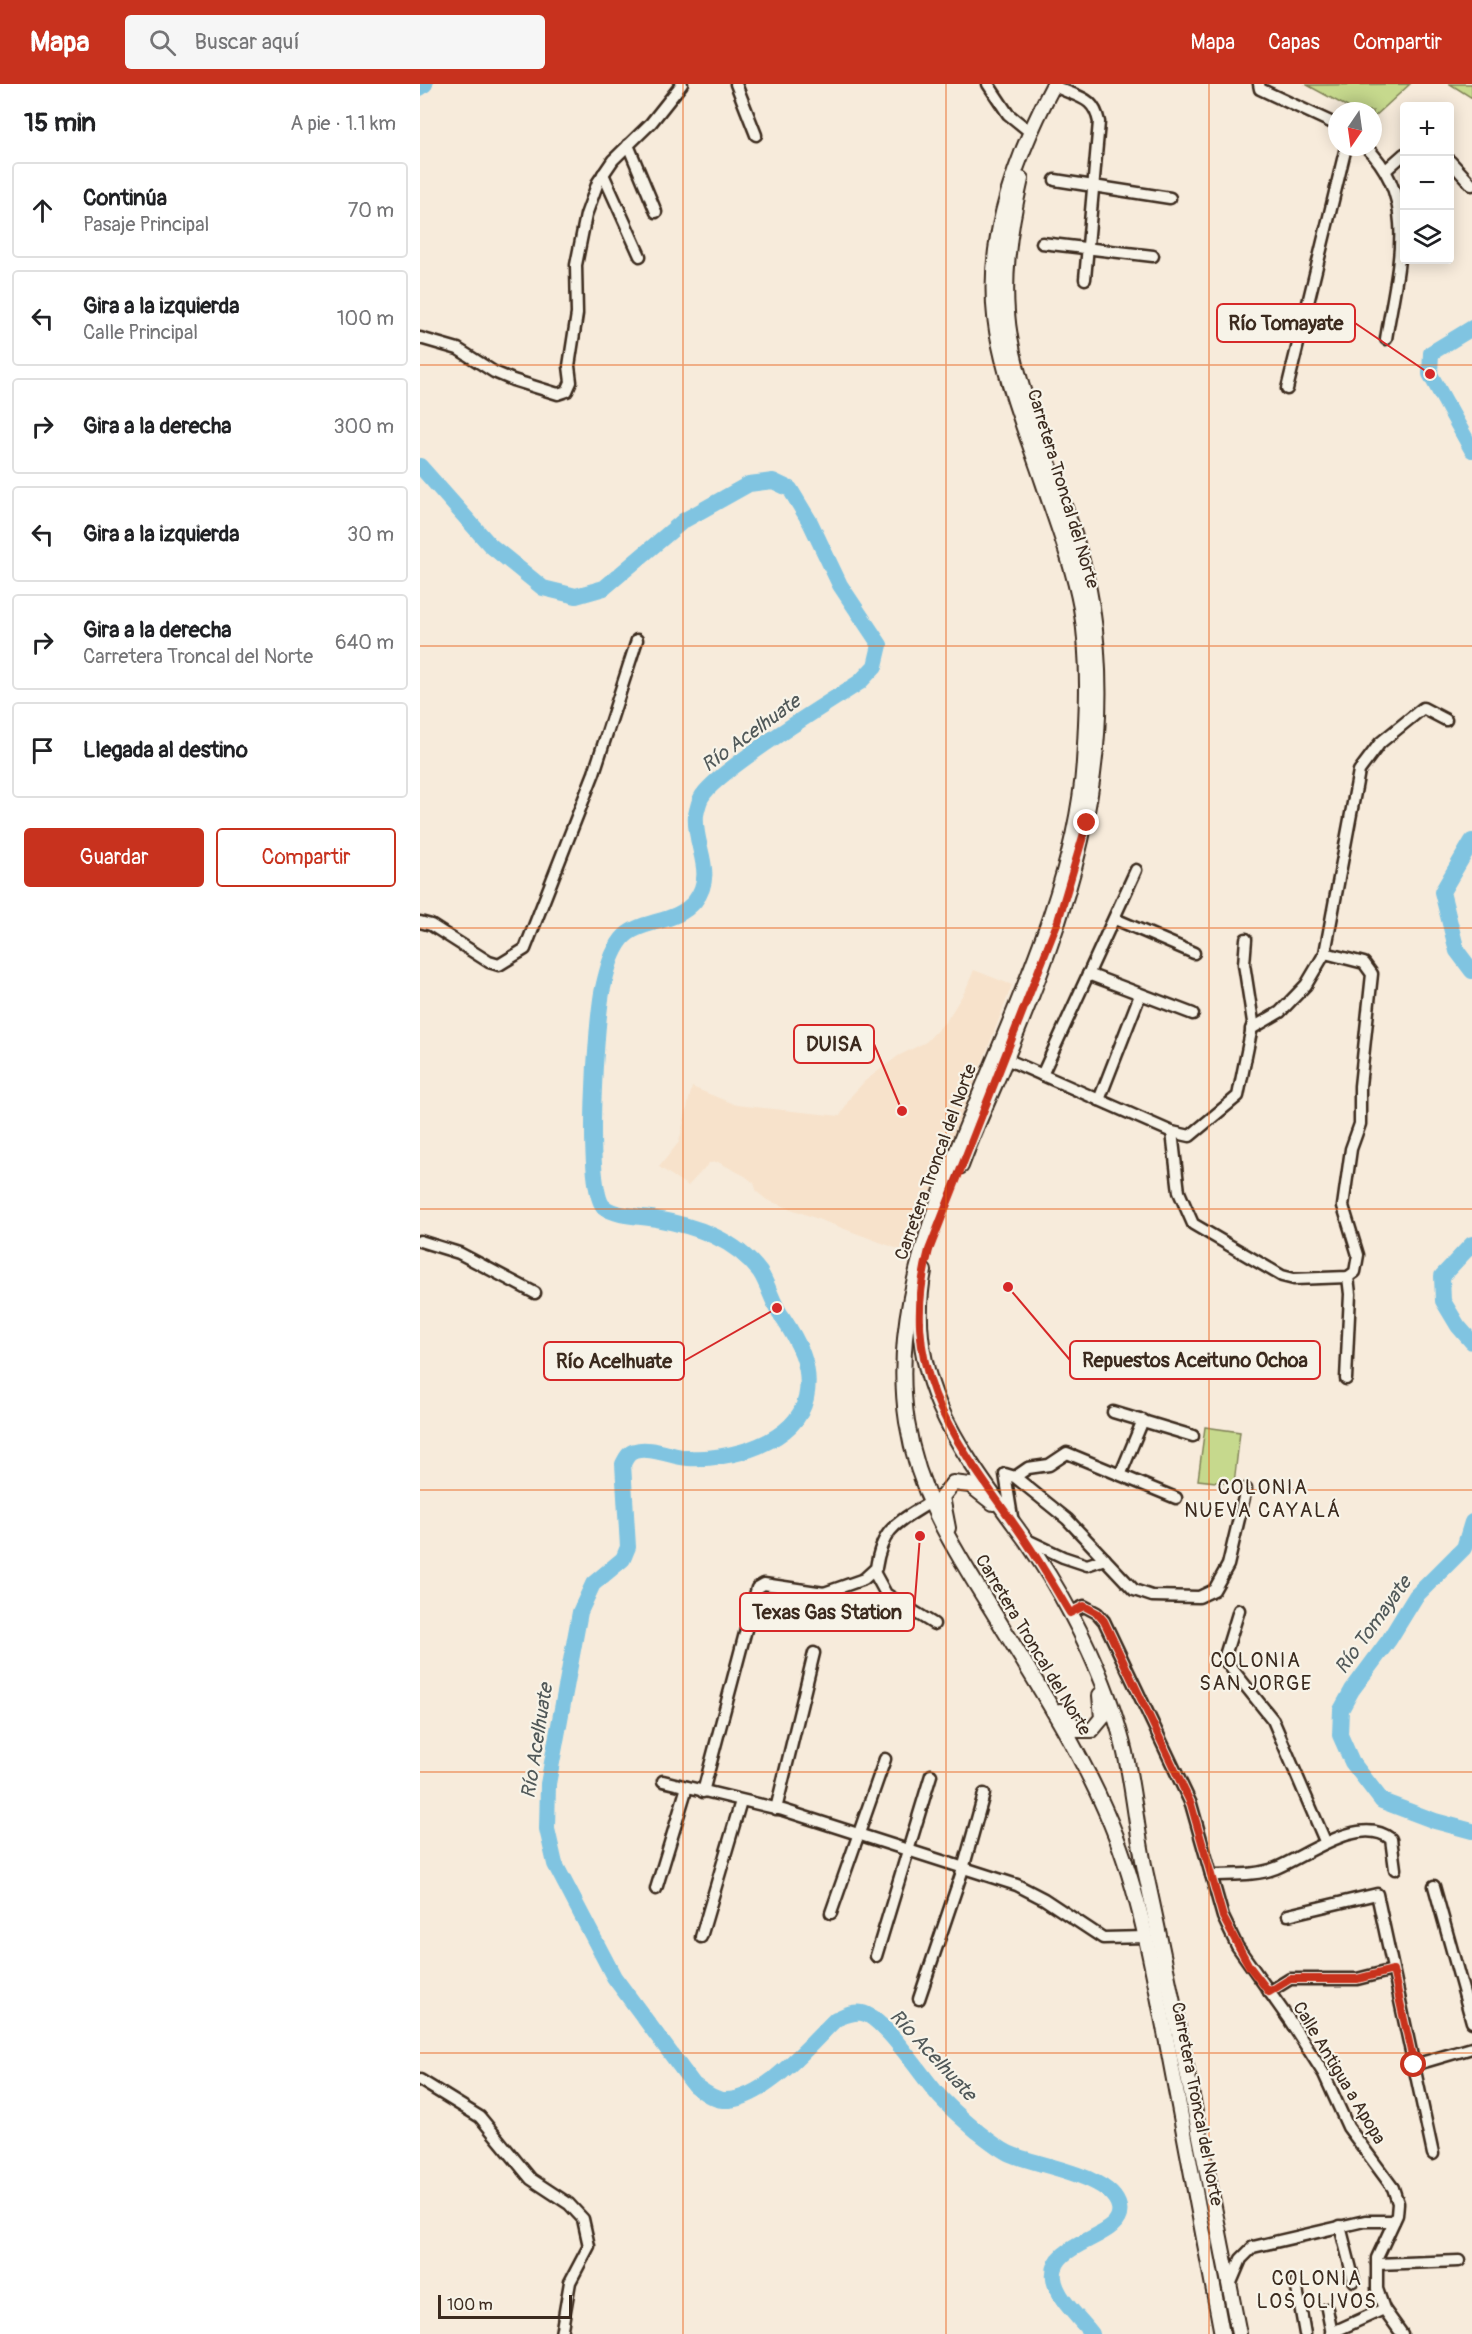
<!DOCTYPE html>
<html lang="es">
<head>
<meta charset="utf-8">
<style>
	:root { --surface:#fff; --page:#f6f6f6; --text:#202124; --muted:#757577; --line:#e0e0e0; --accent:#c8321e }
	body { margin:0; font-family:Pangolin,sans-serif; background:var(--page); color:var(--text) }
	.controls { position:absolute; right:18px; top:18px; display:grid; overflow:hidden; border-radius:6px; box-shadow:0 3px 15px #0003 }
	.controls button { width:54px; height:54px; display:grid; place-items:center; padding:0; border:0; border-bottom:2px solid var(--line); background:var(--surface); color:var(--text); font:30px sans-serif }
	.compass { position:absolute; left:908px; top:18px; width:54px; height:54px; border-radius:50%; background:var(--surface); box-shadow:0 3px 15px #0003; rotate:193deg }
	.scale { position:absolute; left:18px; bottom:15px; width:134px; box-sizing:border-box; padding-left:6px; border:3px solid #3b2a1e; border-top:0; font-size:16px; line-height:21px; white-space:nowrap; color:#3b2a1e; -webkit-text-stroke:4px #f7f3e8; paint-order:stroke }
	.stop { position:absolute; width:18px; height:18px; margin:-14px; border:4px solid #c8321e; border-radius:50%; background:#fff }
	.stop.end { background:#c8321e; border-color:#fff; box-shadow:0 2px 6px #0008 }
	.list { margin:0; padding:0; list-style:none }
	h2 { display:flex; justify-content:space-between; align-items:center; height:78px; margin:0; padding:0 24px; font-size:26px }
	h2 small { font-size:20px; font-weight:400; color:var(--muted) }
	.list li { display:grid; grid-template-columns:39px 1fr auto; gap:18px; align-items:center; box-sizing:border-box; height:96px; margin:0 12px 12px; padding:0 12px; border:2px solid var(--line); border-radius:6px }
	.list b { display:block; font-size:22px; white-space:nowrap }
	.list p { margin:0; font-size:20px; white-space:nowrap; color:var(--muted) }
	.list em { font-size:20px; font-style:normal; color:var(--muted) }
	.actions { display:flex; gap:12px; padding:18px 24px }
	.actions a { flex:1; padding:14px 0; border:2px solid var(--accent); border-radius:6px; text-align:center; font-size:21px; color:var(--accent) }
	.actions .main { background:var(--accent); color:#fff }
	.icon { flex:none; width:33px; height:33px; fill:none; stroke:currentColor; stroke-width:2; stroke-linecap:round; stroke-linejoin:round }
	.map { position:relative; flex:none; width:1052px; height:2250px; overflow:hidden }
	header { display:flex; align-items:center; gap:36px; box-sizing:border-box; height:84px; padding:0 30px; background:var(--accent); color:#fff }
	header strong { font-size:28px }
	nav { display:flex; gap:33px; margin-inline-start:auto; font-size:21px }
	.search { width:420px; height:54px; background:var(--page); display:flex; align-items:center; gap:15px; box-sizing:border-box; padding:0 21px; border-radius:6px; color:var(--muted); font-size:22px }
	main { display:flex }
	aside { flex:1; background:var(--surface) }
	.map>svg:first-child { display:block }
	.built { fill:#f7e2cb }
	.green { fill:#c6d98d; stroke:#808256; stroke-width:1.5 }
	.lines { fill:none; stroke-linecap:round; stroke-linejoin:round }
	.river { stroke:#80c4e1; stroke-width:16 }
	.minor-casing { stroke:#3b2a1e; stroke-width:15 }
	.major-casing { stroke:#3b2a1e; stroke-width:18 }
	.minor { stroke:#f7f3e8; stroke-width:10 }
	.major { stroke:#f7f3e8; stroke-width:14 }
	.route { stroke:#c8321e; stroke-width:8 }
	.grid { fill:none; stroke:#e8590c; stroke-width:1.5; stroke-opacity:0.55 }
	.labels { text-anchor:middle; dominant-baseline:central; stroke-width:4.5; stroke-linejoin:round; paint-order:stroke }
	.street-label { font-size:18px; fill:#3b2a1e; stroke:#f7f3e8 }
	.water-label { font-size:20px; font-style:italic; fill:#505858; stroke:#f7f3e8 }
	.neighbourhood-label { font-size:20px; letter-spacing:1.5px; fill:#3b2a1e; stroke:#f7f3e8 }
	.leader { fill:none; stroke:#d62828; stroke-width:2 }
	.callout-dot { fill:#d62828; stroke:#f7f3e8; stroke-width:2 }
	.callout { fill:#f7f3e8; stroke:#d62828; stroke-width:2 }
	.callout-label { font-size:20px; text-anchor:middle; font-weight:bold; fill:#3b2a1e }
</style>
</head>
<body>
<header>
<strong>Mapa</strong>
<div class="search"><svg class="icon" aria-label="search" viewBox="0 0 24 24"><circle cx="10" cy="10" r="6"/><path d="M15 15l6 6"/></svg>Buscar aquí</div>
<nav><a>Mapa</a><a>Capas</a><a>Compartir</a></nav>
</header>
<main>
<aside>
<h2>15 min<small>A pie · 1.1 km</small></h2>
<ul class="list">
<li><svg class="icon" aria-label="ahead" viewBox="0 0 24 24"><path d="M12 20V5M6 11l6-6 6 6"/></svg><div><b>Continúa</b><p>Pasaje Principal</p></div><em>70 m</em></li>
<li><svg class="icon" aria-label="left" viewBox="0 0 24 24"><path d="M17 20v-9H6M10 6l-5 5 5 5"/></svg><div><b>Gira a la izquierda</b><p>Calle Principal</p></div><em>100 m</em></li>
<li><svg class="icon" aria-label="right" viewBox="0 0 24 24"><path d="M7 20v-9h11M14 6l5 5-5 5"/></svg><div><b>Gira a la derecha</b></div><em>300 m</em></li>
<li><svg class="icon" aria-label="left" viewBox="0 0 24 24"><path d="M17 20v-9H6M10 6l-5 5 5 5"/></svg><div><b>Gira a la izquierda</b></div><em>30 m</em></li>
<li><svg class="icon" aria-label="right" viewBox="0 0 24 24"><path d="M7 20v-9h11M14 6l5 5-5 5"/></svg><div><b>Gira a la derecha</b><p>Carretera Troncal del Norte</p></div><em>640 m</em></li>
<li><svg class="icon" aria-label="arrive" viewBox="0 0 24 24"><path d="M6 21V4h12l-3 4 3 4H6"/></svg><div><b>Llegada al destino</b></div></li>
</ul>
<div class="actions"><a class="main">Guardar</a><a>Compartir</a></div>
</aside>
<div class="map">
<svg width="1052" height="2250" viewBox="0 0 1052 2250">
	<rect width="100%" height="100%" fill="#f7ebdb"/>
	<filter id="ink" filterUnits="userSpaceOnUse"><feTurbulence type="fractalNoise" baseFrequency=".0167" numOctaves="2"/><feDisplacementMap in="SourceGraphic" scale="12" xChannelSelector="R" yChannelSelector="G"/><feConvolveMatrix kernelMatrix="1 2 1 2 8 2 1 2 1" color-interpolation-filters="sRGB"/></filter>
	<g filter="url(#ink)">
		<!-- built -->
		<polygon class="built" points="554,886 592,901 489,1169 347,1116 337,1108 334,1099 325,1092 298,1078 289,1079 268,1102 239,1083 259,1058 272,1003 316,1021 420,1032 431,1012 445,997 478,972 506,958 527,936 545,907"/>
		<!-- green -->
		<g class="green">
			<polygon points="990,0 953,34 953,27 935,27 887,1"/>
			<polygon points="1030,0 1052,0 1052,14"/>
			<polygon points="785,1343 820,1348 814,1400 778,1396"/>
		</g>
		<g class="lines">
			<!-- river -->
			<g class="river">
				<polyline points="0,4 5,0"/>
				<polyline points="1052,244 1011,269 1010,290 1052,366"/>
				<path d="M0 382 70 461 123 504 156 512 184 504 263 437 329 400 353 397 370 405 390 438 420 501 460 561 455 582 440 598C410 618 294 688 281 714 279 718 277 726 276 731 273 762 297 788 275 817 256 841 218 835 202 855 191 869 187 887 183 904 176 934 164 1107 184 1123 197 1133 221 1132 236 1135 276 1142 315 1155 340 1188 349 1202 352 1218 361 1231 378 1257 393 1282 386 1314 376 1359 308 1377 268 1374 252 1373 230 1362 215 1367 208 1369 206 1374 203 1380L208 1463 203 1475 173 1500 160 1528 128 1700 127 1745 135 1780 194 1893 274 2001C283 2007 292 2015 303 2016 343 2018 389 1961 416 1935 424 1932 432 1927 442 1929 463 1932 504 1996 521 2014 532 2026 546 2038 558 2048 567 2055 578 2064 588 2069 615 2082 692 2090 699 2123 706 2155 629 2156 634 2194 636 2214 660 2234 672 2250"/>
				<polyline points="1052,757 1022,808 1037,867 1052,887"/>
				<polyline points="1052,1160 1022,1192 1023,1217 1038,1242 1052,1258"/>
				<polyline points="1052,1438 1044,1464 996,1512 969,1556 932,1606 921,1626 920,1651 932,1678 962,1717 1015,1737 1052,1747"/>
			</g>
			<defs>
				<g id="minor">
					<polyline points="316,0 336,51"/>
					<polyline points="568,0 588,30 609,47"/>
					<polyline points="839,0 840,5 917,41"/>
					<path d="M641 5C661 14 674 14 679 38L665 195"/>
					<polyline points="208,61 236,128"/>
					<path d="M946 63C1001 115 976 190 966 255"/>
					<polyline points="1030,77 1052,101"/>
					<polyline points="966,86 984,70"/>
					<polyline points="183,90 220,172"/>
					<polyline points="635,96 750,114"/>
					<polyline points="622,159 733,172"/>
					<polyline points="0,254 38,265 74,288 93,296 138,310 147,307 151,298 149,282 157,230 156,181 166,131 178,98 193,76 231,39 262,0"/>
					<polyline points="867,305 926,63"/>
					<polyline points="695,835 774,869"/>
					<polyline points="0,838 11,841 69,878 79,881 105,865 174,689 217,556"/>
					<polyline points="668,890 773,930"/>
					<polyline points="831,945 860,928 886,901 905,869 939,687 960,659 1003,624 1026,636"/>
					<polyline points="586,975 752,1048 770,1052 818,1012 833,938 824,880 826,855"/>
					<polyline points="622,991 716,786"/>
					<polyline points="679,1016 720,911"/>
					<polyline points="752,1048 759,1108 773,1140 862,1192 874,1195 928,1193 935,1188 938,1171 923,1122 931,1065 940,1040 940,1002 952,890 944,879 905,869"/>
					<polyline points="0,1157 39,1169 115,1209"/>
					<polyline points="926,1295 930,1210 928,1193"/>
					<polyline points="693,1328 773,1352"/>
					<polyline points="701,1389 723,1336"/>
					<polyline points="595,1393 608,1384 629,1381 647,1369 756,1414"/>
					<polyline points="593,1439 585,1390 595,1393 647,1435 714,1506 732,1512 779,1513 794,1506 808,1481 826,1405"/>
					<polyline points="605,1455 643,1473 667,1481 685,1475"/>
					<polyline points="454,1488 466,1510 514,1540"/>
					<polyline points="819,1526 804,1575 853,1636 905,1757"/>
					<polyline points="649,1529 664,1522 677,1529 684,1537 771,1720 803,1833 817,1862 870,1937 904,1990 928,2043 973,2104 978,2119 977,2131 957,2174 957,2205 964,2225 982,2250"/>
					<polyline points="243,1697 363,1726 597,1801 624,1815 683,1854 727,1853"/>
					<path d="M283 1708 337 1504 344 1500 404 1509 444 1495 456 1484C462 1444 477 1439 509 1419"/>
					<polyline points="356,1725 394,1569"/>
					<path d="M791 1791C812 1790 836 1792 856 1784 886 1772 940 1730 971 1755L975 1785"/>
					<polyline points="1014,1802 1052,1938"/>
					<polyline points="236,1805 267,1703"/>
					<polyline points="411,1829 465,1675"/>
					<polyline points="868,1831 957,1810 1013,2070"/>
					<polyline points="281,1853 321,1717"/>
					<polyline points="456,1872 511,1691"/>
					<polyline points="849,1908 870,1895 937,1895 973,1886"/>
					<polyline points="499,1915 543,1785 564,1710"/>
					<polyline points="994,1981 1052,1964"/>
					<polyline points="0,1996 60,2033 111,2095 149,2120 163,2135 169,2162 150,2198 141,2250"/>
					<polyline points="920,2142 934,2197"/>
					<polyline points="957,2180 1039,2177"/>
					<polyline points="876,2199 885,2250"/>
					<polyline points="810,2201 821,2175 833,2163 945,2137 974,2137"/>
					<polyline points="907,2225 912,2250"/>
					<polyline points="911,2249 964,2225"/>
				</g>
				<g id="major">
					<path d="M634 0C592 79 559 172 580 262 590 309 608 354 623 398 637 440 653 481 661 524 670 574 667 628 664 678 655 816 574 965 526 1095 497 1174 474 1253 487 1338 499 1414 536 1468 575 1531 614 1595 656 1659 686 1728 720 1805 733 1887 749 1969 767 2063 784 2156 802 2250"/>
					<path d="M541 1082C554 1046 570 1012 585 977 647 829 697 686 672 523 658 431 606 345 590 253 581 200 589 146 601 95"/>
					<path d="M504 1187C484 1291 537 1362 594 1440 627 1484 656 1535 678 1587 690 1616 701 1648 707 1678 715 1717 718 1757 727 1795 760 1947 789 2098 819 2250"/>
					<polyline points="528,1444 522,1413 533,1399 550,1401 573,1419"/>
					<polyline points="640,1627 658,1646 672,1646 682,1634 680,1611"/>
				</g>
			</defs>
			<!-- minor casing -->
			<use href="#minor" class="minor-casing"/>
			<!-- major casing -->
			<use href="#major" class="major-casing"/>
			<!-- minor -->
			<use href="#minor" class="minor"/>
			<!-- major -->
			<use href="#major" class="major"/>
		</g>
	</g>
	<g class="lines" filter="url(#ink)">
		<!-- route -->
		<path class="route" d="M667 739 638 837 509 1166C478 1282 530 1351 594 1440 615 1469 632 1499 650 1529L664 1522 677 1529 684 1537 771 1720 803 1833 829 1882 849 1908 870 1895H937L973 1886 994 1981"/>
	</g>
	<!-- grid -->
	<path class="grid" d="M263 0V2250M526 0V2250M789 0V2250M0 281H1052M0 562H1052M0 844H1052M0 1125H1052M0 1406H1052M0 1688H1052M0 1969H1052"/>
	<g class="labels">
		<!-- street labels -->
		<g class="street-label">
			<text transform="translate(643 405) rotate(73)">Carretera Troncal del Norte</text>
			<text transform="translate(516 1078) rotate(-70)">Carretera Troncal del Norte</text>
			<text transform="translate(613 1561) rotate(59)">Carretera Troncal del Norte</text>
			<text transform="translate(919 1989) rotate(59)">Calle Antigua a Apopa</text>
			<text transform="translate(777 2020) rotate(79)">Carretera Troncal del Norte</text>
		</g>
		<!-- water labels -->
		<g class="water-label">
			<text transform="translate(331 649) rotate(-36)">Río Acelhuate</text>
			<text transform="translate(953 1541) rotate(-54)">Río Tomayate</text>
			<text transform="translate(117 1657) rotate(-81)">Río Acelhuate</text>
			<text transform="translate(513 1971) rotate(47)">Río Acelhuate</text>
		</g>
		<!-- neighbourhood labels -->
		<g class="neighbourhood-label">
			<text x="843" y="1403">COLONIA<tspan x="843" dy="23">NUEVA CAYALÁ</tspan></text>
			<text x="836" y="1576">COLONIA<tspan x="836" dy="23">SAN JORGE</tspan></text>
			<text x="897" y="2194">COLONIA<tspan x="897" dy="23">LOS OLIVOS</tspan></text>
		</g>
	</g>
	<!-- callouts -->
	<path class="leader" d="M1010 290L935 239M482 1027L454 960M588 1203L650 1276M357 1224L264 1277M500 1452L494 1528"/>
	<g class="callout-dot">
		<circle cx="1010" cy="290" r="6"/>
		<circle cx="482" cy="1027" r="6"/>
		<circle cx="588" cy="1203" r="6"/>
		<circle cx="357" cy="1224" r="6"/>
		<circle cx="500" cy="1452" r="6"/>
	</g>
	<g class="callout">
		<rect x="797" y="220" width="138" height="38" rx="6"/>
		<rect x="374" y="941" width="80" height="38" rx="6"/>
		<rect x="650" y="1257" width="250" height="38" rx="6"/>
		<rect x="124" y="1258" width="140" height="38" rx="6"/>
		<rect x="320" y="1509" width="174" height="38" rx="6"/>
	</g>
	<g class="callout-label">
		<text x="866" y="246">Río Tomayate</text>
		<text x="414" y="967">DUISA</text>
		<text x="775" y="1283">Repuestos Aceituno Ochoa</text>
		<text x="194" y="1284">Río Acelhuate</text>
		<text x="407" y="1535">Texas Gas Station</text>
	</g>
</svg>
<div class="controls">
<button>+</button>
<button>−</button>
<button><svg class="icon" aria-label="layers" viewBox="0 0 24 24"><path d="M12 4l9 5-9 5-9-5zM3 14l9 5 9-5"/></svg></button>
</div>
<svg class="compass" viewBox="-18 -18 36 36"><path d="M0-13l5 13h-10z" fill="#e53935"/><path d="M0 13l5-13h-10z" fill="#757577"/></svg>
<div class="scale">100 m</div>
<div class="stop" style="left:994px;top:1981px"></div>
<div class="stop end" style="left:667px;top:739px"></div>
</div>
</main>
</body>
</html>
